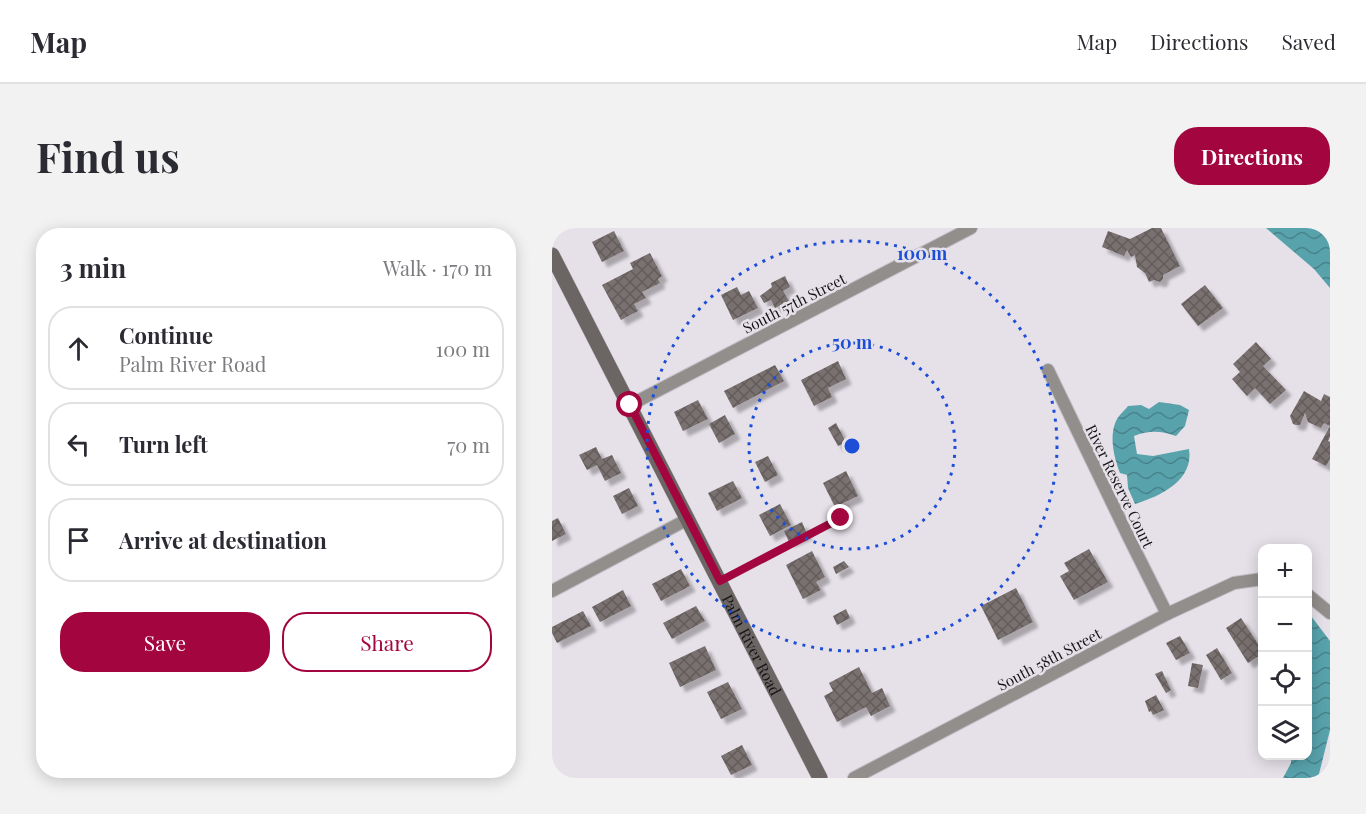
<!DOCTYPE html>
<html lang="en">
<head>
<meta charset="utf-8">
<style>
	:root { --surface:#fff; --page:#f2f2f3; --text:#2b2b33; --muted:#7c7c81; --line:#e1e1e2; --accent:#a3063e }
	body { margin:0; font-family:"Playfair Display",serif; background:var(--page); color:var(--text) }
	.controls { position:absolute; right:18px; bottom:18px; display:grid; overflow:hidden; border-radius:12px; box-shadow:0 3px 15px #0003 }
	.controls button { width:54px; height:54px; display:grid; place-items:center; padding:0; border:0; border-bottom:2px solid var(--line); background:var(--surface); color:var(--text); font:30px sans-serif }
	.stop { position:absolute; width:18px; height:18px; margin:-14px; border:4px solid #a3063e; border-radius:50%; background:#fff }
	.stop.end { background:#a3063e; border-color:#fff; box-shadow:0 2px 6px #0008 }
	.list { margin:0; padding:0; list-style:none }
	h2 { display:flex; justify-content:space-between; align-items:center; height:78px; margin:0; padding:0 24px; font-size:26px }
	h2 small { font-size:20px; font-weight:400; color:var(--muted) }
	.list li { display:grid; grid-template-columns:39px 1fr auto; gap:18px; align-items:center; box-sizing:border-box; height:84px; margin:0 12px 12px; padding:0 12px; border:2px solid var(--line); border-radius:24px }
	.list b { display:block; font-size:22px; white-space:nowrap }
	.list p { margin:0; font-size:20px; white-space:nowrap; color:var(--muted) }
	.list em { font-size:20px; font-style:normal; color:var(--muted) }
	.actions { display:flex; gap:12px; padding:18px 24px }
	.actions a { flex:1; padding:14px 0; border:2px solid var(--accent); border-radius:24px; text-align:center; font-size:21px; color:var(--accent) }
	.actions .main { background:var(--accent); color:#fff }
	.icon { flex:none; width:33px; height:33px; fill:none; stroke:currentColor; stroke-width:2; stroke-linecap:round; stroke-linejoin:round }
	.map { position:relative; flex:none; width:778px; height:550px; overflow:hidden; border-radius:24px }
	header { display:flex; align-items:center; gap:36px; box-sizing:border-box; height:84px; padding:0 30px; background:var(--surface); border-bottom:2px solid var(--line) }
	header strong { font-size:28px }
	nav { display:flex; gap:33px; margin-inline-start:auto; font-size:21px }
	.intro { display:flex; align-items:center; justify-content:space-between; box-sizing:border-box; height:144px; padding:0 36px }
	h1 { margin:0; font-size:42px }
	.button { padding:15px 27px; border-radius:24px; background:var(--accent); color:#fff; font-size:21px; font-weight:700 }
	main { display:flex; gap:36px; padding:0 36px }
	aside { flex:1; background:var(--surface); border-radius:24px; box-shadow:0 3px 15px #0003 }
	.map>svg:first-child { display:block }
	.water { fill:url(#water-waves) }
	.building { fill:url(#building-cross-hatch); filter:url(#shadow) }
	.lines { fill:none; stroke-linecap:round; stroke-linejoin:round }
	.lane-casing { stroke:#c0bcc3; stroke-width:8 }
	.street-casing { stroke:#c0bcc3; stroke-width:14 }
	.secondary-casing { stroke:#c0bcc3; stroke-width:16 }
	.lane { stroke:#928e8c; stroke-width:6 }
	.street { stroke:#928e8c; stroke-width:12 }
	.secondary { stroke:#6b6563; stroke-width:15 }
	.route { stroke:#a3063e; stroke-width:8 }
	.ring { fill:none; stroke:#1d4ed8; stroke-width:3; stroke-dasharray:3 6 }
	.labels { text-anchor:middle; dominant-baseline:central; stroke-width:5; stroke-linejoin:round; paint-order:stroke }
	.street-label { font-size:15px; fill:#151316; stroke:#e6e1e9 }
	.centre { fill:#1d4ed8; stroke:#e6e1e9; stroke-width:3 }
	.ring-label { font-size:18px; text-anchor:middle; font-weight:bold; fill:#1d4ed8; stroke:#e6e1e9; stroke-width:5; stroke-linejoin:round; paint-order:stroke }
</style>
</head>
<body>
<header>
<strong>Map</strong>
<nav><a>Map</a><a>Directions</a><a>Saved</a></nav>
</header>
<div class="intro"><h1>Find us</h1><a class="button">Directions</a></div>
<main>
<aside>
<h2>3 min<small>Walk · 170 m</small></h2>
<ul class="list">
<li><svg class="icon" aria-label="ahead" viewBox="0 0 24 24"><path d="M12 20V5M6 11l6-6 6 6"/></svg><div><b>Continue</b><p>Palm River Road</p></div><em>100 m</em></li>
<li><svg class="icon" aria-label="left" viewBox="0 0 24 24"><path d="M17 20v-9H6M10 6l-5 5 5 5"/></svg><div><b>Turn left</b></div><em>70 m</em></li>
<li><svg class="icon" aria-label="arrive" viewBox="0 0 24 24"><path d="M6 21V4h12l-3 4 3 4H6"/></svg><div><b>Arrive at destination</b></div></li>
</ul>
<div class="actions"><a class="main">Save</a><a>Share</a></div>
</aside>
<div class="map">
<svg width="778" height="550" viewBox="0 0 778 550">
	<defs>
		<pattern id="water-waves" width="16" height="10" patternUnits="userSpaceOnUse" patternTransform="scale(1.5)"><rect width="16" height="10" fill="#58a2ac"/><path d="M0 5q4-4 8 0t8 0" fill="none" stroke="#48838b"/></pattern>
		<pattern id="building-cross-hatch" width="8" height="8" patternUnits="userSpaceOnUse" patternTransform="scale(1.5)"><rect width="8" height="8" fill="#79706f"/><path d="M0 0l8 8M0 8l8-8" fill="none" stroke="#625b5a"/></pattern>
		<filter id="shadow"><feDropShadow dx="5.5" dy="5.5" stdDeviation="1.5" flood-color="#0004"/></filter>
	</defs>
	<rect width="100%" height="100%" fill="#e6e1e9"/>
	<!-- water -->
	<g class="water">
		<polygon points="714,0 778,0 778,60 762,41"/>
		<path d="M607 174 628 177 637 182 633 198 624 208C609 203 598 202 582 208L585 226 601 228 637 221C642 252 609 268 583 276L576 260 575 247 568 245C562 229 557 209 564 193 566 188 572 183 576 178L589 177 597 181Z"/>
		<polygon points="756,384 778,413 778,502 766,550 731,550 739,535 739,528 756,528"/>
	</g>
	<!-- building -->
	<g class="building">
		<polygon points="600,0 609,0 628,38 611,47 611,51 608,54 602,52 597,54 593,45 585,39 583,27 579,29 575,22 572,28 550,19 556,3 578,11"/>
		<polygon points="62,3 72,23 50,34 40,14"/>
		<polygon points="98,25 110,48 106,51 108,55 90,64 94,70 82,76 86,83 69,92 50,57 81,41 78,35"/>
		<polygon points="233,48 238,59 231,63 237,73 223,80 219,72 212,75 208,68 220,59 219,55"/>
		<polygon points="653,57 671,80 646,98 629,76"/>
		<polygon points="185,59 189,67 197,63 206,80 181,92 169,67"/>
		<polygon points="704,114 719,131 711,138 734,162 718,176 703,160 695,168 680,151 688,144 681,136"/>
		<polygon points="286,133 294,151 276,160 280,169 262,178 249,152"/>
		<polygon points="223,137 232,153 181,180 172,163"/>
		<polygon points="752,163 769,173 772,166 778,169 778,209 776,213 778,214 778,231 774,238 760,231 778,198 772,195 769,200 756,194 753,185 748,197 744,197 741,196 738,188"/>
		<polygon points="146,172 156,191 131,203 122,184"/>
		<polygon points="173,187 183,206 167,215 157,196"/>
		<polygon points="284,195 294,214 286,218 276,200"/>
		<polygon points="44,219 50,231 60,227 69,245 53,253 45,237 35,242 27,227"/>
		<polygon points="216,228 226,247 213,254 203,234"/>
		<polygon points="294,243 306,268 283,279 271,255"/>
		<polygon points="181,253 190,270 165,283 156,265"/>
		<polygon points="77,260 86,278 70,286 61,268"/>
		<polygon points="228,276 239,297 218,308 207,287"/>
		<polygon points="6,290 14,306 0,313 0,293"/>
		<polygon points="250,294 255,306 237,314 232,303"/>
		<polygon points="537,321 556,354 522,372 508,348 517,343 512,335"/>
		<polygon points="260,323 273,349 264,354 269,362 251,371 234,337"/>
		<polygon points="292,333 297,339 284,346 281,339"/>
		<polygon points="129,341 138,358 109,373 100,356"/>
		<polygon points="464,360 481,394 446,412 429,378"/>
		<polygon points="71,362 79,378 48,394 40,379"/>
		<polygon points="144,378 153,393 120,411 111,395"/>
		<polygon points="294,381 298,390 285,397 281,388"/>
		<polygon points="31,383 39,398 5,415 0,405 0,399"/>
		<polygon points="689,390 710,422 710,426 696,435 674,400"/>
		<polygon points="628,408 638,425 624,432 614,415"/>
		<polygon points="153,418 164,442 128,459 117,435"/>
		<polygon points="665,420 680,445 669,452 654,427"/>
		<polygon points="640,435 651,437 646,460 636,458"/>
		<polygon points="307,439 320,465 330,460 338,478 319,488 314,479 285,494 272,468 281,463 277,455"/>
		<polygon points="610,443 619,462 614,465 603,446"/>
		<polygon points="176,454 190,481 169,491 155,464"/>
		<polygon points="604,467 612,482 601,487 599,483 597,484 593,473"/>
		<polygon points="190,517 200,537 179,547 169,528"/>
	</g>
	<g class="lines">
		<defs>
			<polyline id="lane" points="169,353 289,290"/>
			<g id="street">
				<polyline points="496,142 578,312 615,386"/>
				<polyline points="78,177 419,0"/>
				<polyline points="0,363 136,291"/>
				<polyline points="756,367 778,385"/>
				<polyline points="302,550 615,386 682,355 710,351"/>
			</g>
			<g id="secondary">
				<path id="s1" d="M0 27 268 550"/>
			</g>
		</defs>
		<!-- lane casing -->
		<use href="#lane" class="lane-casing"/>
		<!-- street casing -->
		<use href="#street" class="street-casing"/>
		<!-- secondary casing -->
		<use href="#secondary" class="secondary-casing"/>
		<!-- lane -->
		<use href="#lane" class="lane"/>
		<!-- street -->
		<use href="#street" class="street"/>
		<!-- secondary -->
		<use href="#secondary" class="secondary"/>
	</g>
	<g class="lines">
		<!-- route -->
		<polyline class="route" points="78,177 168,353 289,290"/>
	</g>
	<!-- distance rings -->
	<g class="ring">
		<circle cx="300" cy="218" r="103"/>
		<circle cx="300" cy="218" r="205"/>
	</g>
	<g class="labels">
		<!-- street labels -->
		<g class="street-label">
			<text transform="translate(242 75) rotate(-27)">South 57th Street</text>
			<text transform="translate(568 258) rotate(64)">River Reserve Court</text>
			<text stroke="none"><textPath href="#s1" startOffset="438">Palm River Road</textPath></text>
			<text transform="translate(497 431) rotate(-28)">South 58th Street</text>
		</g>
	</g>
	<circle cx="300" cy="218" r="9" class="centre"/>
	<g class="ring-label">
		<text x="370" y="32">100 m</text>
		<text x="300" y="121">50 m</text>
	</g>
</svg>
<div class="controls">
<button>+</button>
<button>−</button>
<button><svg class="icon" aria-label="locate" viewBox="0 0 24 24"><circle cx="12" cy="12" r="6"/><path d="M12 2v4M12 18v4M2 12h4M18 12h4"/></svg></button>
<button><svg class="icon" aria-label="layers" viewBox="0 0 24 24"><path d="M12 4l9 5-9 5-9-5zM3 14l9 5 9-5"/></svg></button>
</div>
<div class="stop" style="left:78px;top:177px"></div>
<div class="stop end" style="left:289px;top:290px"></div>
</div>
</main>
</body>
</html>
